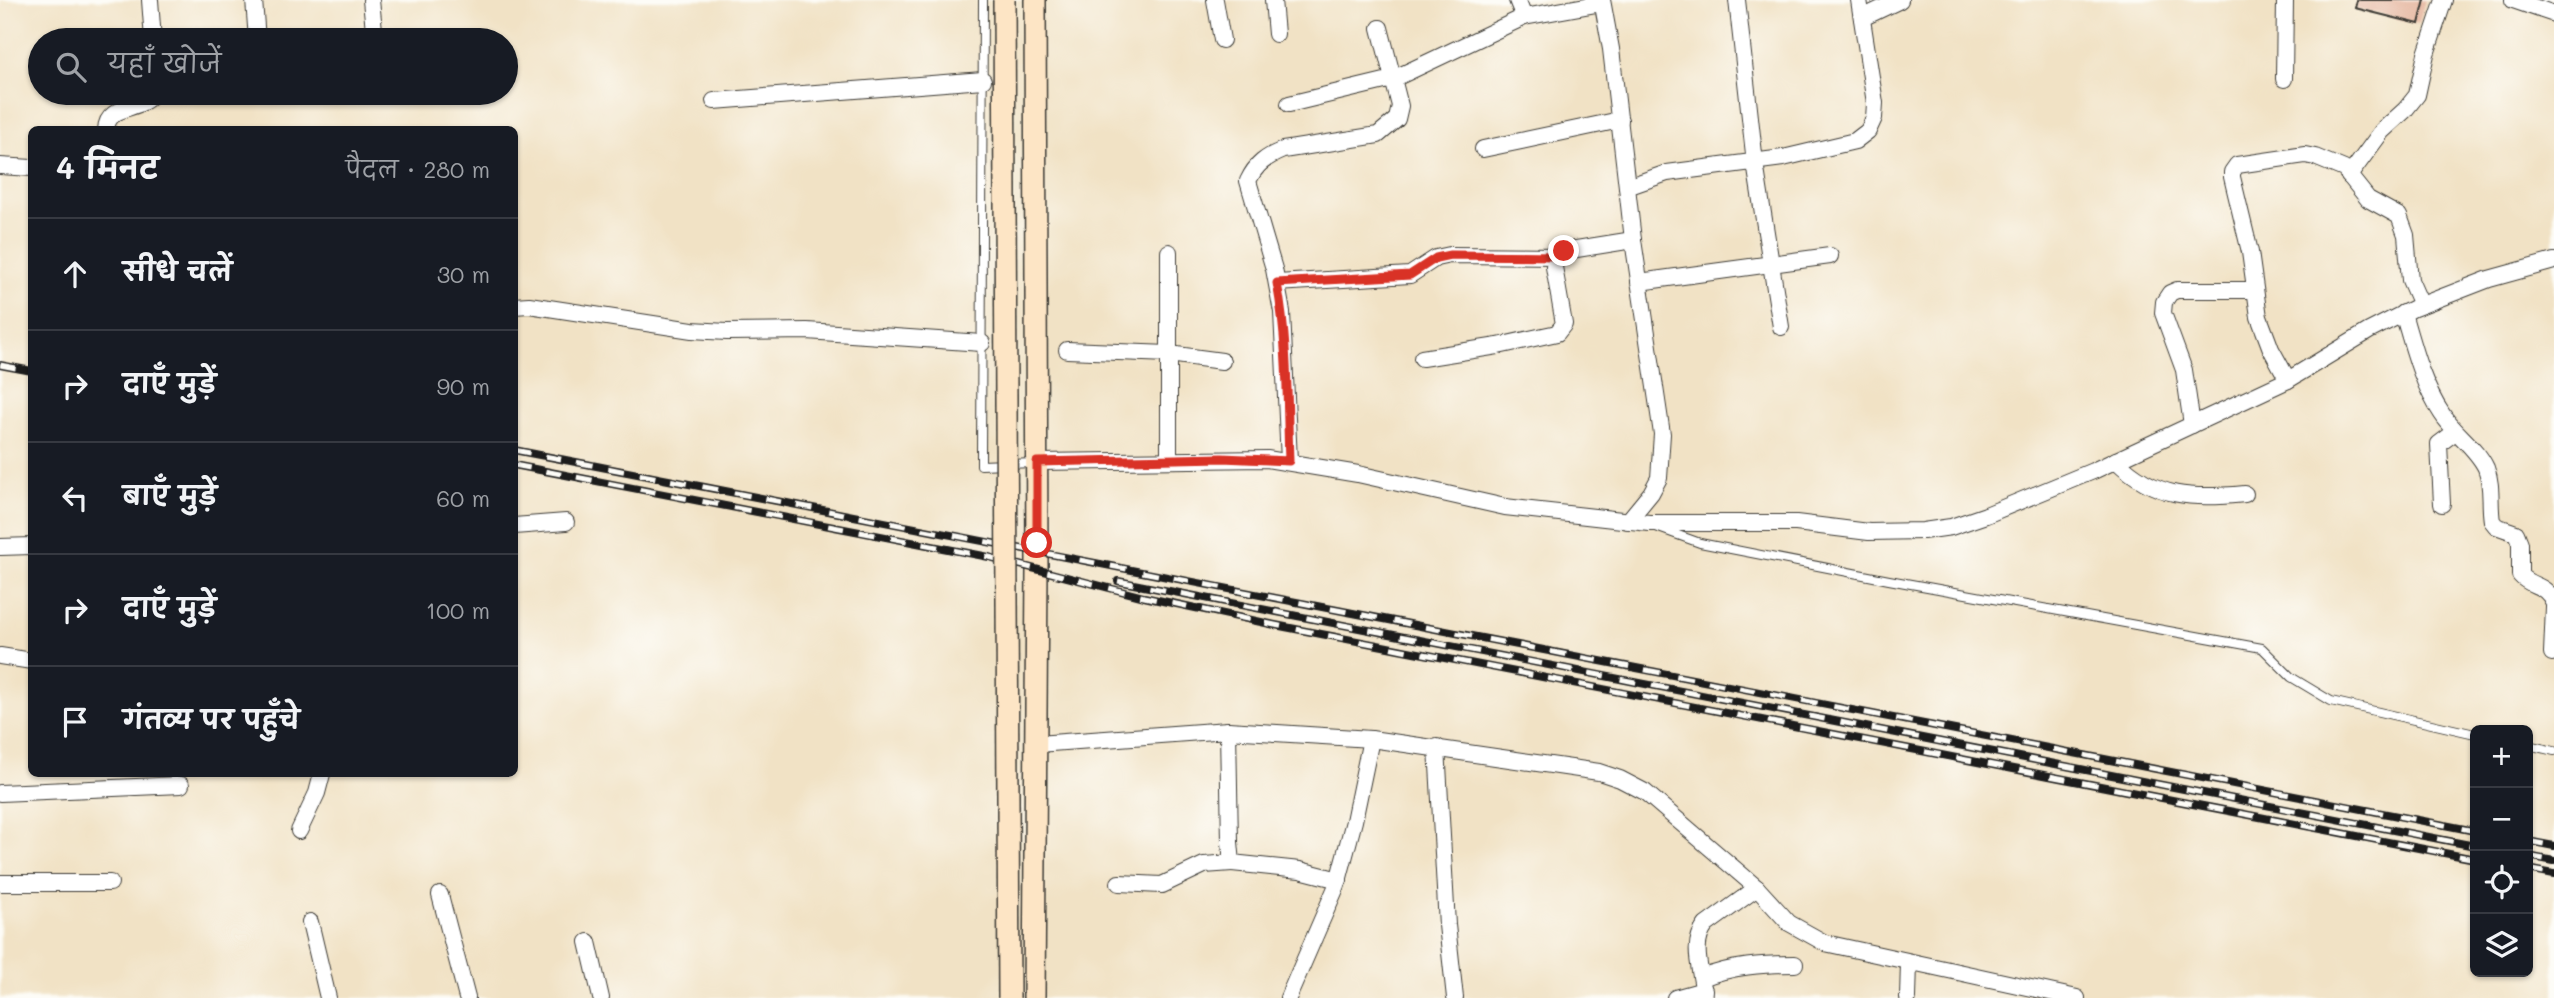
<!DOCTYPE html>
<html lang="hi">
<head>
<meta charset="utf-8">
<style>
	:root { --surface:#171b24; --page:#20242c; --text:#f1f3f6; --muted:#9ea1a6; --line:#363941 }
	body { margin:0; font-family:Mali,"Playpen Sans Deva",sans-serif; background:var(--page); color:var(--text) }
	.controls { position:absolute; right:21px; bottom:21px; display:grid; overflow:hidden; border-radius:10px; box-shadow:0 2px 5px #0004 }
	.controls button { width:63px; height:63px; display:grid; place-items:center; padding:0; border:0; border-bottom:2px solid var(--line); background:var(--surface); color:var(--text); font:35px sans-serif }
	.stop { position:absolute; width:21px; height:21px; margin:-16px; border:5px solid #d93025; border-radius:50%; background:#fff }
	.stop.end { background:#d93025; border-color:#fff; box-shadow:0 2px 7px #0008 }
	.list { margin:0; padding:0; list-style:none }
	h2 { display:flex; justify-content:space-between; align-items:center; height:91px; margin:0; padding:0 28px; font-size:30px }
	h2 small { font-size:23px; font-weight:400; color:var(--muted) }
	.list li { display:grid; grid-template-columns:46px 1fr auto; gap:21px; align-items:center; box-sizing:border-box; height:112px; padding:0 28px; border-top:2px solid var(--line) }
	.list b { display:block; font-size:26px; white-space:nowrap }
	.list em { font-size:23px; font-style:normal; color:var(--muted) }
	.icon { flex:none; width:38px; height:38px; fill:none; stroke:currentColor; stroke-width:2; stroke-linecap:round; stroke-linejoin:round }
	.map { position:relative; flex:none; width:2554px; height:998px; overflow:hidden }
	.search { position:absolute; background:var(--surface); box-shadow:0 2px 5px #0004; left:28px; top:28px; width:490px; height:77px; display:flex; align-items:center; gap:18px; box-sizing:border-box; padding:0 24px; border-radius:38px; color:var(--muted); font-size:26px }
	.panel { position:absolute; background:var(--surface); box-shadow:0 2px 5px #0004; left:28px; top:126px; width:490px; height:651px; border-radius:10px }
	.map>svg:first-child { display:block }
	.building { fill:#e5b59f }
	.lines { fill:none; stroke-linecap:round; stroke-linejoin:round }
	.lane-casing { stroke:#3c3a35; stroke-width:10 }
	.street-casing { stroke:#3c3a35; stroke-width:18 }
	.secondary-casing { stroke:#3c3a35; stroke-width:24 }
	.lane { stroke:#fff; stroke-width:8 }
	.street { stroke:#fff; stroke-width:16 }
	.secondary { stroke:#fde5c5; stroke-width:21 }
	.rail-casing { stroke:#1c1c1c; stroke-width:8 }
	.rail { stroke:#fdfcf7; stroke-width:5; stroke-dasharray:16; stroke-linecap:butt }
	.secondary-bridge-casing { stroke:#3c3a35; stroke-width:24; stroke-linecap:butt }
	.secondary-bridge { stroke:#fde5c5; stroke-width:21 }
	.route { stroke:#d93025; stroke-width:9 }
</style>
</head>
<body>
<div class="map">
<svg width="2554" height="998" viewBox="0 0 2554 998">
	<rect width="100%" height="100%" fill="#fdfcf7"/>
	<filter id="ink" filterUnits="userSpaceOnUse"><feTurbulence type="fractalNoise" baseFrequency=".0143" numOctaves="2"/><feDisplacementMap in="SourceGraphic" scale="14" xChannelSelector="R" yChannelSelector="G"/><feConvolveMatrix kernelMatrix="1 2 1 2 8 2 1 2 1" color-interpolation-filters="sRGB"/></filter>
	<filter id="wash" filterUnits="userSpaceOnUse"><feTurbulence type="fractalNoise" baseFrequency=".00686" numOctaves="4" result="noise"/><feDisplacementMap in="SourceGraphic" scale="28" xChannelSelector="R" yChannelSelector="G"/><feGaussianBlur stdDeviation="1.57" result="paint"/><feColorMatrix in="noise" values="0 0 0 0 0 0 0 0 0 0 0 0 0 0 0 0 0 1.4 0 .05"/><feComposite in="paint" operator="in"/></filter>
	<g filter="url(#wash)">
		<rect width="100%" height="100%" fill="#f1e2c5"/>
		<g id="blocks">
			<!-- building -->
			<polygon class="building" points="2357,0 2425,0 2419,24 2355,8"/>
		</g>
	</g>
	<g filter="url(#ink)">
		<use href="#blocks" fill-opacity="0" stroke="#3c3a35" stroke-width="2"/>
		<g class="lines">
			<defs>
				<g id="lane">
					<polyline points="983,0 981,465 1034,463"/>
					<polyline points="1656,527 1700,543 1889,580 2262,648 2291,677 2331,701 2475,734"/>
					<polyline points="2528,745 2554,751"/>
				</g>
				<g id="street">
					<polyline points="150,0 153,40"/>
					<polyline points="254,0 257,40"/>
					<polyline points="371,0 375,40"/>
					<polyline points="1215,0 1222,40"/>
					<polyline points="1273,0 1276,34"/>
					<polyline points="1602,0 1611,49 1627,187"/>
					<polyline points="1737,0 1755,163 1781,327"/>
					<polyline points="2513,0 2554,14"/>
					<polyline points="1524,17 1602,3"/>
					<polyline points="1862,18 1900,0"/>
					<polyline points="2284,79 2285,0"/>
					<polyline points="714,101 983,80"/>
					<polyline points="1289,104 1393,79 1524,17 1517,0"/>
					<path d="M106 130C107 103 142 112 153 93"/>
					<polyline points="1483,149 1620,120"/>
					<polyline points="0,166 32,168"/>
					<polyline points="2349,176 2382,131 2405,110 2417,95 2426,54 2444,0"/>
					<polyline points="1169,252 1169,459"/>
					<polyline points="1639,282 1830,256"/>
					<polyline points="1277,283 1410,275 1436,258 1450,255 1557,256"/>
					<polyline points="514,306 529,305 692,330 727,332 807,331 982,343"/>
					<path d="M2403 313C2413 347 2422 384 2442 414 2454 433 2477 448 2486 468 2493 486 2489 504 2492 521L2496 526 2516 533 2520 543V575C2531 588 2546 583 2554 603"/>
					<polyline points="1067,350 1169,354 1222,361"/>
					<polyline points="1422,358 1498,346 1557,333 1564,324 1554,267 1557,256 1564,251 1633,240"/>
					<polyline points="2288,380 2271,349 2259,317 2250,252 2232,177 2232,172 2237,165 2305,155 2315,157 2344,169 2368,199 2399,216 2406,235 2410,280 2421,305"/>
					<polyline points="2192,425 2184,370 2163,313 2164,302 2170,293 2177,290 2254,290"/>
					<path d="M2116 460C2155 499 2193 499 2245 494"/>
					<path d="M1289 461 1282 312 1274 269 1248 181C1256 164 1266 157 1283 150L1378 135 1397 119 1400 106 1380 28"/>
					<polyline points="1037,462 1267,459 1358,474 1505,507 1649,523 1796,523 1869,532 1923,531 1951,527 1986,515 2093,471 2288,380 2369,331 2414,308 2489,279 2554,261"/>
					<polyline points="2442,504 2439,444 2455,432"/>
					<polyline points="1628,521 1651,493 1659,478 1662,434 1633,240 1627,187 1667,173 1783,158 1855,141 1868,131 1874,118 1875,103 1859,0"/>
					<polyline points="514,526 566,522"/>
					<polyline points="0,547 32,546"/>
					<polyline points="2552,653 2554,607"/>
					<polyline points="0,656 32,661"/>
					<polyline points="1228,730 1230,842 1232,863 1300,870 1339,880"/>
					<polyline points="1037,744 1228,730 1371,739 1599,772 1620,779 1645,792 1757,888 1789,923 1825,943 2077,998"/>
					<polyline points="1437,747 1447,925 1455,998"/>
					<polyline points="0,793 181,785"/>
					<polyline points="299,831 317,793 322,774"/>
					<polyline points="0,883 110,883"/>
					<polyline points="1119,883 1162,885 1204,865 1232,863"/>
					<polyline points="440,895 467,998"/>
					<polyline points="310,922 328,998"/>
					<polyline points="588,942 601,998"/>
					<path d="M1702 978C1732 966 1762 964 1795 964"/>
					<polyline points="1288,998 1337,885 1354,821 1371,739"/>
					<polyline points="1675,998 1704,990"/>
					<path d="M1704 998C1703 973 1689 946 1706 925L1757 888"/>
					<polyline points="1908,998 1909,962"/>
				</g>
				<polyline id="secondary" points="1034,998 1037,568 1035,0"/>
			</defs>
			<!-- lane casing -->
			<use href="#lane" class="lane-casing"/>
			<!-- street casing -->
			<use href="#street" class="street-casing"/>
			<!-- secondary casing -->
			<use href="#secondary" class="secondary-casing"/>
			<!-- lane -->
			<use href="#lane" class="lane"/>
			<!-- street -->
			<use href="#street" class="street"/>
			<!-- secondary -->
			<use href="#secondary" class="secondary"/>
			<defs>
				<g id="rail">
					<polyline points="0,365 32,371"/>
					<polyline points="514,450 2475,831"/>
					<polyline points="514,465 989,557 1144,597 1275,625 2475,859"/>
					<polyline points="1118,581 2475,846"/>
					<polyline points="2528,841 2554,846"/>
					<polyline points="2528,856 2554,861"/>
					<polyline points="2528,869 2554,874"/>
				</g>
			</defs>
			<!-- rail casing -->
			<use href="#rail" class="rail-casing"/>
			<!-- rail -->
			<use href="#rail" class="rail"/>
			<defs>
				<polyline id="secondary-bridge" points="1004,0 1009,998"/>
			</defs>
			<!-- secondary-bridge casing -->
			<use href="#secondary-bridge" class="secondary-bridge-casing"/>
			<!-- secondary-bridge -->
			<use href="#secondary-bridge" class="secondary-bridge"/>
		</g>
	</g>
	<g class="lines" filter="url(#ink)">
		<!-- route -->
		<path class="route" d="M1037 543V462L1222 458 1289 461C1287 401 1288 342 1277 283L1410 275 1436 258 1450 255 1557 256 1564 251"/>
	</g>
</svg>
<div class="controls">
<button>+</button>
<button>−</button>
<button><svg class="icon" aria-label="locate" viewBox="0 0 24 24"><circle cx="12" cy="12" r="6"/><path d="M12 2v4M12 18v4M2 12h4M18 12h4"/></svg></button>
<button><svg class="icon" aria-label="layers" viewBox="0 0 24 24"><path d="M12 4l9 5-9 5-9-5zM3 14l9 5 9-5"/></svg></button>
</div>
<div class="stop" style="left:1037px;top:543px"></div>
<div class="stop end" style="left:1564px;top:251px"></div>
<div class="search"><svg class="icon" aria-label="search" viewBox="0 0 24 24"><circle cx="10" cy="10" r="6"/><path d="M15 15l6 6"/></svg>यहाँ खोजें</div>
<section class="panel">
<h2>4 मिनट<small>पैदल · 280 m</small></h2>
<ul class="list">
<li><svg class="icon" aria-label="ahead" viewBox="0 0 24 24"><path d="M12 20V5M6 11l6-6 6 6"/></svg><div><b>सीधे चलें</b></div><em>30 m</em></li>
<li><svg class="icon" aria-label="right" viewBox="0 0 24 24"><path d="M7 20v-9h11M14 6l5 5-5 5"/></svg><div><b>दाएँ मुड़ें</b></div><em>90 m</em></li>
<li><svg class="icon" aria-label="left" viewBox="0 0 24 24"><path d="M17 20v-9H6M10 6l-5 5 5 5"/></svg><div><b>बाएँ मुड़ें</b></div><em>60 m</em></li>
<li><svg class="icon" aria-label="right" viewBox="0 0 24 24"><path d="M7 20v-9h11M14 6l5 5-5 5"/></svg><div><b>दाएँ मुड़ें</b></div><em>100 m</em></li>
<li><svg class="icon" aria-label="arrive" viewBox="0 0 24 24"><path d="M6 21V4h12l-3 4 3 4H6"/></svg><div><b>गंतव्य पर पहुँचे</b></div></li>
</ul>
</section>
</div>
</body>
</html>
